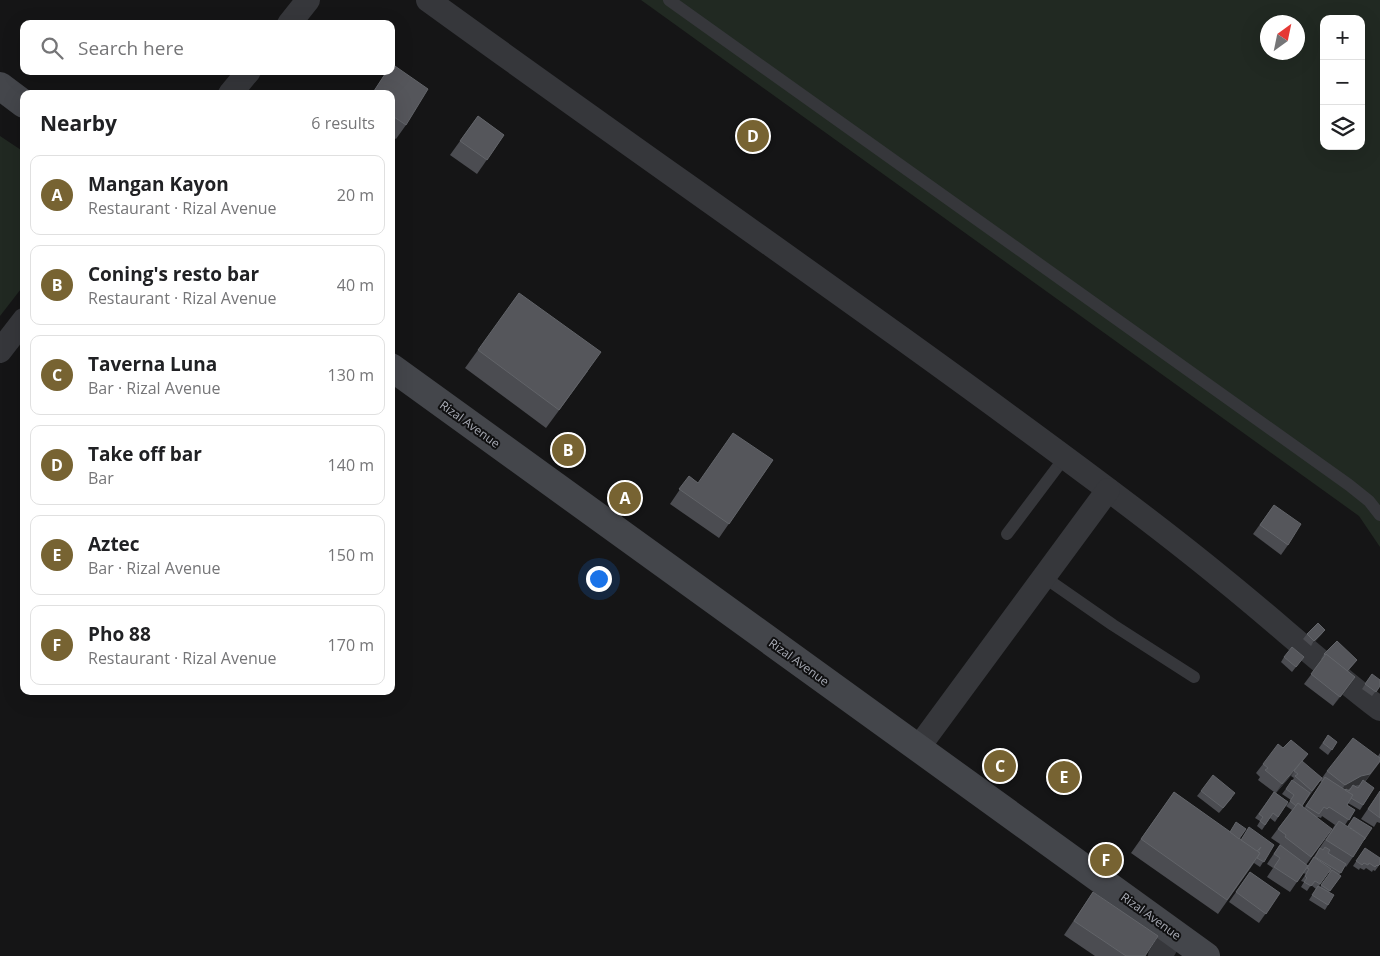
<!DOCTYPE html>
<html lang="en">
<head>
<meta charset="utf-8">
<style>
	:root { --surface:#fff; --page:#f2f2f2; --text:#202124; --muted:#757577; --line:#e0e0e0; --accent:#776332 }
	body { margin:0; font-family:"Open Sans",sans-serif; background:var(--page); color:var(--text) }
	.controls { position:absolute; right:15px; top:15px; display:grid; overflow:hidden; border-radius:10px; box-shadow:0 5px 20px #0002 }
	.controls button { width:45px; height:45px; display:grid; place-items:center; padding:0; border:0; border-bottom:1px solid var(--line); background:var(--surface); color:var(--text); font:25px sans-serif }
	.compass { position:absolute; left:1260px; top:15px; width:45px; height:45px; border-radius:50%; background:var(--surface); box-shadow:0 5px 20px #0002; rotate:33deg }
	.you { position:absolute; left:598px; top:578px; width:18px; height:18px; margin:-12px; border:4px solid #fff; border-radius:50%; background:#1a73e8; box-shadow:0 0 0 8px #1a73e833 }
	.badge { display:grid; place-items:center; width:32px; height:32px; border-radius:50%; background:var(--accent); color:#fff; font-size:16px; font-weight:700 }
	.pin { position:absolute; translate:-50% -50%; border:2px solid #fff; box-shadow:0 1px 5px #0006 }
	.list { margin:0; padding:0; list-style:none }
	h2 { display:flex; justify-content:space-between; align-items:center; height:65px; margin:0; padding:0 20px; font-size:21px }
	h2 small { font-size:16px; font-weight:400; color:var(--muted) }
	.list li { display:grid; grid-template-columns:32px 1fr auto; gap:15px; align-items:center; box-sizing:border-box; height:80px; margin:0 10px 10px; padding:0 10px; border:1px solid var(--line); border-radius:10px }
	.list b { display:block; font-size:19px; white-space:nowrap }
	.list p { margin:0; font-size:16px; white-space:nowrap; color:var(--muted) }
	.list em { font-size:16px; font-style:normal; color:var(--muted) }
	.icon { flex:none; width:28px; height:28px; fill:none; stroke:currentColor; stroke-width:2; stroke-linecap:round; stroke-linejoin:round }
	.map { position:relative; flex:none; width:1380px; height:956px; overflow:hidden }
	.search { position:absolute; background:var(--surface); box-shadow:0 5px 20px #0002; left:20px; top:20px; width:375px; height:55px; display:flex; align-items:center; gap:12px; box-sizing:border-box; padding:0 18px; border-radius:10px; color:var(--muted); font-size:19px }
	.panel { position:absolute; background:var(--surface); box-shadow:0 5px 20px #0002; left:20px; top:90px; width:375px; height:605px; border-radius:10px }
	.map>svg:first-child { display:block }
	.green { fill:#212922; fill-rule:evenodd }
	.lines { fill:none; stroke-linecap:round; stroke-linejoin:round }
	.lane { stroke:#36373b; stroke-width:12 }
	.street { stroke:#36373b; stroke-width:24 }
	.secondary { stroke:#44464b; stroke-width:28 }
	.wall { fill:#4b4c51; fill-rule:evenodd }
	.shaded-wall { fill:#313235 }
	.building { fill:#55565b; stroke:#626469 }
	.labels { text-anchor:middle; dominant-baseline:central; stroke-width:4; stroke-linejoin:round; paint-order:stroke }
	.street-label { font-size:12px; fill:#a8abb5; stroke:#101011 }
</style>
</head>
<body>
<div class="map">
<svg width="1380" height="956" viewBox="0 0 1380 956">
	<rect width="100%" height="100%" fill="#151516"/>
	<!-- green -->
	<g class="green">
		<path d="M641 0H1380V547L1359 516ZM1324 19H1361V146H1324ZM1268 22H1298V52H1268Z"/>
		<polygon points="0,136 24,152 24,285 0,316"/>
	</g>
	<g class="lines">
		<!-- lane -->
		<g class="lane">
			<polyline points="669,0 1349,485 1369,501 1380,515"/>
			<polyline points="1007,534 1065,457"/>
			<polyline points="1044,577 1113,625 1194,677"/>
		</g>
		<!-- street -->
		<g class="street">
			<path d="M428 0C654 164 883 321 1106 488 1146 518 1185 548 1224 580 1276 622 1326 668 1380 709"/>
			<polyline points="289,24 308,0"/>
			<polyline points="230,94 249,71"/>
			<polyline points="0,351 24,320"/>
			<polyline points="918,748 1108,490"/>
			<polyline points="1160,956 1174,933"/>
		</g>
		<!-- secondary -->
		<g class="secondary">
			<polyline points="0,86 24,104"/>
			<polyline points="391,367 1206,956"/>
		</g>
	</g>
	<!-- wall -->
	<g class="wall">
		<polygon points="387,71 406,125 396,139 391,136 391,94 372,94"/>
		<polygon points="478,116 504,135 477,174 450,155"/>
		<polygon points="478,350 588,371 546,428 465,368"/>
		<polygon points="773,460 719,538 670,504 689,476 698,483"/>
		<polygon points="1274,505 1288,545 1281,555 1253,534"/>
		<polygon points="1325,630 1321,635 1311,646 1303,639 1307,634"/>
		<polygon points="1324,654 1357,660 1348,671 1355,677 1333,706 1304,684 1322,660 1321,659"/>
		<polygon points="1284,657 1300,662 1292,672 1281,662"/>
		<polygon points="1372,674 1380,686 1372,696 1362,689"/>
		<polygon points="1328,735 1337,742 1328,755 1319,748"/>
		<path d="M1380 753V762L1365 782 1374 788 1360 810 1348 803 1347 805 1355 810 1345 825 1353 857 1346 867 1345 866 1339 875 1341 876 1329 892 1328 905 1325 910 1309 900 1316 889 1311 885 1307 891 1301 887 1304 882 1301 881 1306 874 1303 873 1335 825 1322 816 1321 818 1318 817 1317 818 1325 839 1306 865 1308 866 1290 892 1267 877 1273 868 1267 864 1280 844 1271 838 1292 810 1286 806 1291 800 1282 794 1294 778 1291 776 1294 772 1276 793 1288 802 1275 822 1270 818 1262 830 1257 826 1260 821 1255 818 1274 792 1258 780 1260 777 1256 773 1263 764 1308 754 1302 762 1322 778 1327 771 1378 756ZM1320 781 1322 782 1304 808 1302 806ZM1328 872 1330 873 1320 887 1319 886Z"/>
		<polygon points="1201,791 1232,798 1219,813 1197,796"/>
		<polygon points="1380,791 1380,823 1377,822 1374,827 1361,819"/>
		<polygon points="1174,792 1240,840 1274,845 1260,867 1254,863 1218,914 1131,853"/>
		<polygon points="1365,848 1380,864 1375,871 1373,870 1372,872 1366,868 1364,870 1360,868 1359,870 1353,866"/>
		<polygon points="1250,872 1280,893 1259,923 1229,902"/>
		<polygon points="1093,892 1145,956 1095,956 1064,935"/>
	</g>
	<!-- shaded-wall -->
	<g class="shaded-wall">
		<polygon points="1325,630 1321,635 1311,646 1314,641"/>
		<polygon points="1355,677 1349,687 1333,706 1340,697"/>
		<polygon points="1308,754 1301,763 1275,794 1282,784"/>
		<polygon points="1380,761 1363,784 1354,786 1338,795 1345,785 1361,776"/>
	</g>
	<!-- building -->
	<g class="building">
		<polygon points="392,64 428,89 406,125 391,115 391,94 372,94 387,71 391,71"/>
		<polygon points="478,116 504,135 487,160 460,141"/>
		<polygon points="519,293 601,352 559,410 478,350"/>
		<polygon points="733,433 773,460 729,524 679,489 689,476 698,483"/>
		<polygon points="1274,505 1301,524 1288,545 1260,525"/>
		<polygon points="1318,623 1325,630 1314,641 1307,634"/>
		<polygon points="1337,641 1357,660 1347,671 1326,654 1325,655 1324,654"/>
		<polygon points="1292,647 1304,657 1296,667 1284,657"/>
		<polygon points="1326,654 1355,677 1340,697 1311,674"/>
		<polygon points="1372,674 1380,680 1380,686 1376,692 1365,684"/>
		<polygon points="1328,735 1337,742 1332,750 1323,743"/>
		<polygon points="1353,738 1380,758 1380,761 1370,774 1361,776 1345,785 1327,771"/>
		<polygon points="1291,740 1308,754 1282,784 1265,770 1268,768 1263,764 1278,744 1283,748"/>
		<polygon points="1302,761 1322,778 1312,791 1295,776 1298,774 1294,771"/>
		<polygon points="1213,775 1235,793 1223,808 1201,791"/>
		<polygon points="1325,777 1353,795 1347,805 1355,810 1349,820 1329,807 1327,809 1324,807 1319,814 1306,806"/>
		<polygon points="1292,780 1310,793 1302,806 1298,803 1296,806 1290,801 1294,795 1286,789"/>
		<polygon points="1363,780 1374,788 1363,805 1351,798 1353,795 1345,790 1346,789 1349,791 1353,785 1358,788"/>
		<polygon points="1380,791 1380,818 1368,809"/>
		<polygon points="1174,792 1260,853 1227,900 1141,839"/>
		<polygon points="1274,792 1288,802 1278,817 1273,813 1265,825 1260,821 1263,817 1259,814"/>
		<polygon points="1298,803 1332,829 1311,857 1285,837 1286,835 1278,829"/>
		<polygon points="1354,817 1372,828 1364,840 1365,838 1348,826"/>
		<polygon points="1339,821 1365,838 1353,857 1326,840"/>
		<polygon points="1236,822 1246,829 1239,839 1230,832"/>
		<polygon points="1249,827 1274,845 1264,862 1257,858 1260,853 1258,852 1261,847 1257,851 1241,840"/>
		<polygon points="1280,845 1308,866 1297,882 1274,867 1280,858 1274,854"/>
		<polygon points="1325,847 1330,850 1328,853 1346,864 1341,873 1315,857 1320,848 1323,850"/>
		<polygon points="1365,848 1380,858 1380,864 1378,866 1377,865 1375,867 1369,863 1368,865 1364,863 1362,865 1356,861"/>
		<polygon points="1314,857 1331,869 1320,884 1315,881 1311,886 1304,882 1307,878 1305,876 1309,869 1307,868"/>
		<polygon points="1332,870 1341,876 1330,891 1321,885"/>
		<polygon points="1250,872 1280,893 1266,914 1236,892"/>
		<polygon points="1318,886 1334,895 1328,905 1312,895"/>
		<polygon points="1093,892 1158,936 1145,956 1126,956 1074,921"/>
	</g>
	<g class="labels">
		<!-- street labels -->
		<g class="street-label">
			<text transform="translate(470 424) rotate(36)">Rizal Avenue</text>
			<text transform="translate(799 662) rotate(36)">Rizal Avenue</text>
			<text transform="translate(1151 916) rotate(36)">Rizal Avenue</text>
		</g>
	</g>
</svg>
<div class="controls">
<button>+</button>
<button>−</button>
<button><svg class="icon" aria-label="layers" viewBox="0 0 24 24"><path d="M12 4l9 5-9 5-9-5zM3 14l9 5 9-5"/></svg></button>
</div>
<svg class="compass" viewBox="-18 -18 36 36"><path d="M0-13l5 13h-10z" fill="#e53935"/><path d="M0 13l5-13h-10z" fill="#757577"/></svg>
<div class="you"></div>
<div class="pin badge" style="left:625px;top:498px">A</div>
<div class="pin badge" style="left:568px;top:450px">B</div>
<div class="pin badge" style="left:1000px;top:766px">C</div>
<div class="pin badge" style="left:753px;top:136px">D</div>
<div class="pin badge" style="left:1064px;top:777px">E</div>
<div class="pin badge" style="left:1106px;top:860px">F</div>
<div class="search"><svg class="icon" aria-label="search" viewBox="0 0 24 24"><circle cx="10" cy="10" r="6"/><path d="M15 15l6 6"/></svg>Search here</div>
<section class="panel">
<h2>Nearby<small>6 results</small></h2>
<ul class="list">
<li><span class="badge">A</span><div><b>Mangan Kayon</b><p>Restaurant · Rizal Avenue</p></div><em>20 m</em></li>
<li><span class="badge">B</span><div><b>Coning's resto bar</b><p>Restaurant · Rizal Avenue</p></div><em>40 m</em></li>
<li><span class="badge">C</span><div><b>Taverna Luna</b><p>Bar · Rizal Avenue</p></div><em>130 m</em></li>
<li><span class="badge">D</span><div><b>Take off bar</b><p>Bar</p></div><em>140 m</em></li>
<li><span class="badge">E</span><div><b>Aztec</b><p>Bar · Rizal Avenue</p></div><em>150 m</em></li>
<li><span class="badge">F</span><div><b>Pho 88</b><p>Restaurant · Rizal Avenue</p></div><em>170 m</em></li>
</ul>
</section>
</div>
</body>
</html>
